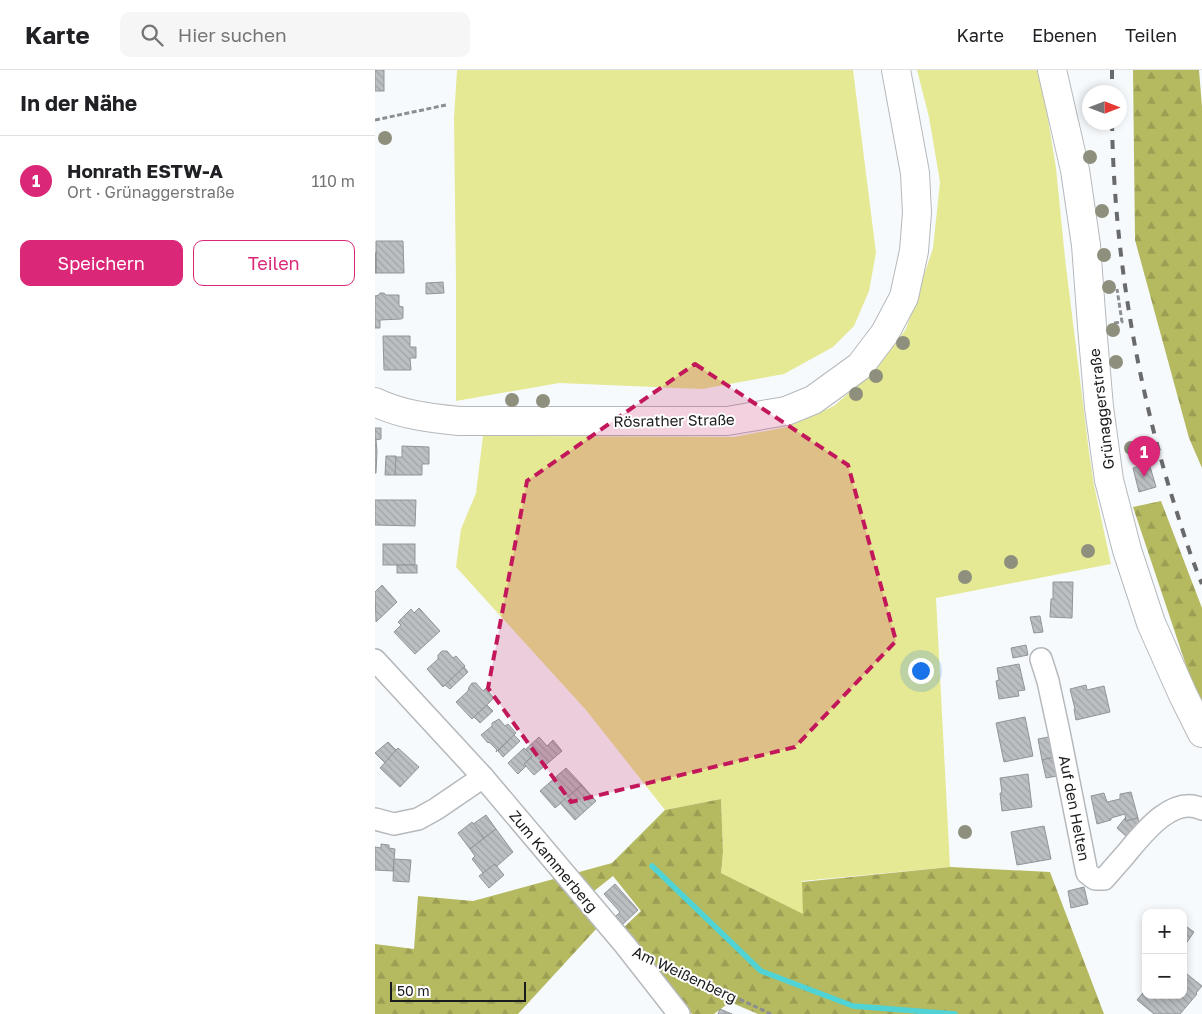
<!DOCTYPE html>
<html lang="de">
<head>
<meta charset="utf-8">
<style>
	:root { --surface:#fff; --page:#f6f6f6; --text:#202124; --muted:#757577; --line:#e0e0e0; --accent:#db2777 }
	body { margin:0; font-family:"Golos Text",sans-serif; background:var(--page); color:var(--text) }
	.controls { position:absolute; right:15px; bottom:15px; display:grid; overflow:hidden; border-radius:10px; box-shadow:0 2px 8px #0003 }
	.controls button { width:45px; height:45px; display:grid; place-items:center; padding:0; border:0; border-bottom:1px solid var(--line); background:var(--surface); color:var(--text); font:25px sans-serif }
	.compass { position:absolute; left:707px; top:15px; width:45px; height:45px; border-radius:50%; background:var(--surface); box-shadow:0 2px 8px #0003; rotate:90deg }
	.scale { position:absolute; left:15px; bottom:12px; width:136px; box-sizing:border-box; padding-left:5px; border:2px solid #1a1b1c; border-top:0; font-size:14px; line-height:18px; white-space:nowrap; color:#1a1b1c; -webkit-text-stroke:4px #fff; paint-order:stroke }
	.you { position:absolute; left:545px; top:600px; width:18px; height:18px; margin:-12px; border:4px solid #fff; border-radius:50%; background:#1a73e8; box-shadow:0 0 0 8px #1a73e833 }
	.badge { display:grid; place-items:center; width:32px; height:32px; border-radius:50%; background:var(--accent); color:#fff; font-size:16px; font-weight:700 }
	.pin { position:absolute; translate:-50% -41px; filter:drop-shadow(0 1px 2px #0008) }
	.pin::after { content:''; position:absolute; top:26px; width:18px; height:15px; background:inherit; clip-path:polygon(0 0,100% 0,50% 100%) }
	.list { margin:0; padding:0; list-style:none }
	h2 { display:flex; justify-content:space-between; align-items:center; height:65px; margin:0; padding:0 20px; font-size:21px }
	h2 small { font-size:16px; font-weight:400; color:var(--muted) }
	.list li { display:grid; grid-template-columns:32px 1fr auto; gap:15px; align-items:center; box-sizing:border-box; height:90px; padding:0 20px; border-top:1px solid var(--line) }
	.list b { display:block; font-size:19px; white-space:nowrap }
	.list p { margin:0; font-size:16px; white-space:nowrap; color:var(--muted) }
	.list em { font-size:16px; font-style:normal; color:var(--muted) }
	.actions { display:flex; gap:10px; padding:15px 20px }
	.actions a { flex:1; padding:11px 0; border:1px solid var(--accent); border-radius:10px; text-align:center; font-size:18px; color:var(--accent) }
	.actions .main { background:var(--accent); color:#fff }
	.icon { flex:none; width:28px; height:28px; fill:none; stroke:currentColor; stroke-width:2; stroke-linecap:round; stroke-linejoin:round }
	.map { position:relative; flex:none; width:827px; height:944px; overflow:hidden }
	header { display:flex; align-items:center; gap:30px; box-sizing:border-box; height:70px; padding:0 25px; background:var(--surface); border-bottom:1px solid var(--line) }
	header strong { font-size:24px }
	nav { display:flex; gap:28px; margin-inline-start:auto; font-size:18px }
	.search { width:350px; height:45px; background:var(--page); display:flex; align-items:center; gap:12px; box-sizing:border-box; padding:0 18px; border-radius:10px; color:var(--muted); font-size:19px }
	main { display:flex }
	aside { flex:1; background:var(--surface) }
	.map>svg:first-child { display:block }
	.green { fill:#e5e994 }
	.forest { fill:url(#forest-firs) }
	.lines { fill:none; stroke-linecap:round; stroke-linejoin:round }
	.stream { stroke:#50d3d4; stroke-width:5.5 }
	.building { fill:url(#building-back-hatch); stroke:#929598 }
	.street-casing { stroke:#b6b9bc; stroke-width:24 }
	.secondary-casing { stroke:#b6b9bc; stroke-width:30 }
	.path { stroke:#8c8e90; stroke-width:3; stroke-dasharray:5 2.5; stroke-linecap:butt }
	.street { stroke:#fff; stroke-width:21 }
	.secondary { stroke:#fff; stroke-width:28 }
	.rail { stroke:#696a6c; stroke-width:4; stroke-dasharray:9 9; stroke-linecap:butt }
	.tree { fill:#8e907d }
	.marked { fill:#c2185b; fill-opacity:0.2; stroke:#c2185b; stroke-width:4; stroke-dasharray:10 6; stroke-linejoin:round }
	.labels { text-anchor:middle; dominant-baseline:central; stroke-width:4; stroke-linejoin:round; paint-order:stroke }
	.street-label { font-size:15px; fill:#1a1b1c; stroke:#fff }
</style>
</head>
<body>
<header>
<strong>Karte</strong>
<div class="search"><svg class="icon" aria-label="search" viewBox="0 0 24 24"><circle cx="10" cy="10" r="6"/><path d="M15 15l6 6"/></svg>Hier suchen</div>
<nav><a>Karte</a><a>Ebenen</a><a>Teilen</a></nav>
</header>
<main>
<aside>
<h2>In der Nähe<small></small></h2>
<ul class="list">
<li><span class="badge">1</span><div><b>Honrath ESTW-A</b><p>Ort · Grünaggerstraße</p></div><em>110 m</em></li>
</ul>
<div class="actions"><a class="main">Speichern</a><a>Teilen</a></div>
</aside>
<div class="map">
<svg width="827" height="944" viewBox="0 0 827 944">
	<defs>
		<pattern id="forest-firs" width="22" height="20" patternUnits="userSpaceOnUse" patternTransform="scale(1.25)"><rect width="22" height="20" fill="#b5b960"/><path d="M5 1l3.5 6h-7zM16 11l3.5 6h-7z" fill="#9b9e53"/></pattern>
		<pattern id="building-back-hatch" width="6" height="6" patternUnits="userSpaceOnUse" patternTransform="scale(1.25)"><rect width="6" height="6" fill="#bcbfc2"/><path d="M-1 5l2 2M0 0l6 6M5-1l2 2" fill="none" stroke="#a1a4a6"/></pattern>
	</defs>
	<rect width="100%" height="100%" fill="#f7fafd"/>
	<!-- green -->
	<g class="green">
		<polygon points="82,0 478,0 501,183 494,221 479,256 458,277 409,304 327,319 184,313 81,331 81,213 79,48"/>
		<polygon points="542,0 665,0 681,98 690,188 714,382 719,415 736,494 561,528 575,797 427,811 429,845 346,803 348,782 346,729 290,740 211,640 81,497 86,459 101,423 108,366 359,367 412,357 459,336 502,298 531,259 558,178 565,112 554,47"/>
	</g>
	<!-- forest -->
	<g class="forest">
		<polygon points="758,0 824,0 827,37 827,398 814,368 760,170"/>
		<polygon points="786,431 827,538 827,643 758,437"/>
		<polygon points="346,729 348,782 346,803 428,844 427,812 575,797 675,802 729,944 383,944 355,932 339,944 317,944 246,860 266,841 238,806 204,833 223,857 143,944 0,944 0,874 39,879 43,826 98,831 237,793 290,740"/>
	</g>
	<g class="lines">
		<!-- stream -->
		<polyline class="stream" points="277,796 386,901 478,936 580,944"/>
	</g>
	<!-- building -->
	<g class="building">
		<rect x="0" y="0" width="9" height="21"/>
		<polygon points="1,171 28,171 29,203 1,203"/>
		<rect x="0" y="183" width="1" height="20"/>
		<polygon points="68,212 69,223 51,224 51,213"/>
		<polygon points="5,223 9,223 11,225 24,225 24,236 28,237 28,248 26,249 5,250 5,258 0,258 0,226 4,225"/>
		<polygon points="8,266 35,266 35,277 41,277 41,288 35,288 36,300 9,300"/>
		<polygon points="0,358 6,358 6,369 0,370"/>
		<polygon points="0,370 1,370 2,381 1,403 0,403"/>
		<polygon points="27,376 54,377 54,394 47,394 47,405 20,405 20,387 27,387"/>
		<polygon points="11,386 21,386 20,405 10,405"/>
		<polygon points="774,393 781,417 764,422 758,398"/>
		<polygon points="0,430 41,430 40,456 0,455"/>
		<rect x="8" y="474" width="32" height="21"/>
		<rect x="22" y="495" width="20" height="8"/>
		<polygon points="678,512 698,512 697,548 675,547 676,529 678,529"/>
		<polygon points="7,515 22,532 1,552 0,522"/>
		<polygon points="44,538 65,561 40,584 19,562 26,555 23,552 36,539 39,543"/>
		<polygon points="665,546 668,562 659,563 655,547"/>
		<polygon points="651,575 653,585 638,588 636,578"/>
		<polygon points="67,581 72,581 78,588 81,586 90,596 68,617 52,599 63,589 63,585"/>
		<polygon points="644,594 650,620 643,621 644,626 624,629 621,611 624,610 622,598"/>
		<polygon points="89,597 93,602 75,619 70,615"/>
		<polygon points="97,613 101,613 108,621 111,618 119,628 97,649 81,632 93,621 94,617"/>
		<polygon points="711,615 712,620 729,616 735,642 701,650 699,639 700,639 695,619"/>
		<polygon points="112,635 118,641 105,653 99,647"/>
		<polygon points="650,647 658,686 629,692 621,653"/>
		<polygon points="124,649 130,656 133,654 141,663 121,682 122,680 114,672 113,673 106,665 117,656 117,653"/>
		<polygon points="139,665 145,671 128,687 123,681"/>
		<polygon points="679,666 683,686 667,690 663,669"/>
		<polygon points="164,667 172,676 178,670 187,681 159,705 149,694 157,687 151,679"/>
		<polygon points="13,672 21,680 10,693 0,683"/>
		<polygon points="23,678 44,697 25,717 5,698"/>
		<polygon points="149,678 157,686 149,694 151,696 143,704 133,693"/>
		<polygon points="683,686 687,705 671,708 667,690"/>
		<polygon points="191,698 207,715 180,738 165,721"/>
		<polygon points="653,704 657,737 627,741 625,723 627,723 625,708"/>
		<polygon points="207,715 221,731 200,750 185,733"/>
		<polygon points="756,722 763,748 751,751 750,744 736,748 736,750 722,754 716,726 729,723 732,732 745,729 745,724"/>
		<polygon points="111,745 121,759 109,768 98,754"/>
		<polygon points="750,748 751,751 763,748 764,754 752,767 742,758"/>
		<polygon points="97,752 109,768 95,779 83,763"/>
		<polygon points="669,756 676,789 642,795 636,762"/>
		<polygon points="121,759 138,782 122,796 120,794 108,803 97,789 100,786 95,779"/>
		<polygon points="6,774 14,775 14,778 20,779 18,801 0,800 0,777 6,778"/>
		<polygon points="19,789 36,790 34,812 18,811"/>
		<polygon points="120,794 129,805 114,818 104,806"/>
		<polygon points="240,814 263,840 248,854 241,846 245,842 229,824"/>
		<polygon points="709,817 713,834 696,838 693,821"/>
		<polygon points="812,857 819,862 810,875 808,874 808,863"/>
		<polygon points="808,901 827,916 821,923 822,924 805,944 779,944 762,930 771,919 771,925 808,925"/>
		<polygon points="345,939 357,944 343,944"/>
	</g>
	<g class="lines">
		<defs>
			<g id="street">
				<path d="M666 589 673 611 684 662 712 803 720 809H729C736 801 743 793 750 785 766 766 797 724 827 739"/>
				<polyline points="0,590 108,707 250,875 304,944"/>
				<polyline points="0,749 19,754 43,749 61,739 108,707"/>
			</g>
			<g id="secondary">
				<polyline points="677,0 700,100 711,175 717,256 724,337 734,410 752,480 776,553 808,625 827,663"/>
				<path d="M0 332C27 345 55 348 84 351H352L411 341 438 330 485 296 510 263 529 227 539 181 542 143 540 103 521 0"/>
			</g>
		</defs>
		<!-- street casing -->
		<use href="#street" class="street-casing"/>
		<!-- secondary casing -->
		<use href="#secondary" class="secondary-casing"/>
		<!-- path -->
		<g class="path">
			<polyline points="0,50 71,35"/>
			<polyline points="739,253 747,252 742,219"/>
			<polyline points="290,894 396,944"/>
		</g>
		<!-- street -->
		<use href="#street" class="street"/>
		<!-- secondary -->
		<use href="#secondary" class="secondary"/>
		<!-- rail -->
		<g class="rail">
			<polyline points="737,0 737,22"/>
			<path d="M737 52C739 175 759 299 794 417 804 449 814 483 827 514"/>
		</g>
	</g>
	<!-- trees -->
	<g class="tree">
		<circle cx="10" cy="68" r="7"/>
		<circle cx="715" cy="87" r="7"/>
		<circle cx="727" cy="141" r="7"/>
		<circle cx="729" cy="185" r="7"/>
		<circle cx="734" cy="217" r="7"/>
		<circle cx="738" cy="260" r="7"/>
		<circle cx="528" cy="273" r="7"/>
		<circle cx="741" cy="292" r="7"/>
		<circle cx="501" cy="306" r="7"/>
		<circle cx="481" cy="324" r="7"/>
		<circle cx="137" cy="330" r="7"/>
		<circle cx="168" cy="331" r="7"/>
		<circle cx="756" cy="378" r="7"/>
		<circle cx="713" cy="481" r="7"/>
		<circle cx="636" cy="492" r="7"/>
		<circle cx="590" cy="507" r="7"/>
		<circle cx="590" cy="762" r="7"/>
	</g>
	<!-- marked area -->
	<path class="marked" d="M320 294 473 395 521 571 420 677 196 732 113 618 152 411Z"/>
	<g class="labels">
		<!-- street labels -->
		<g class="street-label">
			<text transform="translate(726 339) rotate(-97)">Grünaggerstraße</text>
			<text transform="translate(299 350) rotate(-1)">Rösrather Straße</text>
			<text transform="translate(700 738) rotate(79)">Auf den Helten</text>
			<text transform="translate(179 791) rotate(50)">Zum Kammerberg</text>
			<text transform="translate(310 904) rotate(25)">Am Weißenberg</text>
		</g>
	</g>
</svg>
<div class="controls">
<button>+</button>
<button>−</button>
</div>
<svg class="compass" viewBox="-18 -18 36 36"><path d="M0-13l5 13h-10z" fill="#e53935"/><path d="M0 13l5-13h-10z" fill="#757577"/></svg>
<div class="scale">50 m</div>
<div class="you"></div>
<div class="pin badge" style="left:769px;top:407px">1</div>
</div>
</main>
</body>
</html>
